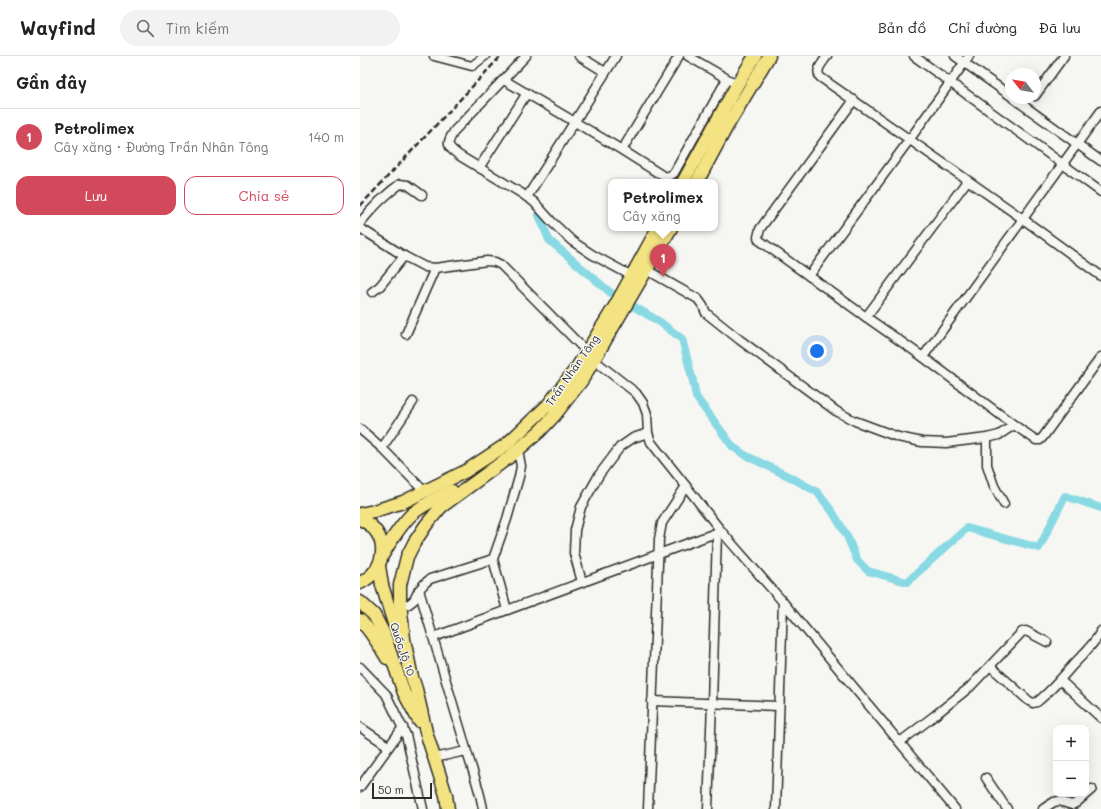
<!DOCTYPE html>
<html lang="vi">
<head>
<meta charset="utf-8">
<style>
	:root { --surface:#fff; --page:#f2f2f2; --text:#222; --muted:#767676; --line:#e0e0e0; --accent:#d1495b }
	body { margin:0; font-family:Mali,sans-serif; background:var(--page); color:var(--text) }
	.controls { position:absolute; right:12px; bottom:12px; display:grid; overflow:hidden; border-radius:8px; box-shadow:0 4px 16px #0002 }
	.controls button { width:36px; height:36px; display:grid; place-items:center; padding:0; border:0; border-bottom:1px solid var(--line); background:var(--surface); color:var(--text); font:20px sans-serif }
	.compass { position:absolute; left:645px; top:12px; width:36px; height:36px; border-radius:50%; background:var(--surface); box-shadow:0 4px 16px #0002; rotate:301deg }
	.scale { position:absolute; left:12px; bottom:10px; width:60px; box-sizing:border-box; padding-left:4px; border:2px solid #2b2b2b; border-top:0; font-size:11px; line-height:14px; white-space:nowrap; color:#2b2b2b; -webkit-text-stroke:3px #f6f6f2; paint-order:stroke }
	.you { position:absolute; left:457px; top:295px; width:14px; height:14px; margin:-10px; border:3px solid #fff; border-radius:50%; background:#1a73e8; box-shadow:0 0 0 6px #1a73e833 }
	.badge { display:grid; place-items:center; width:26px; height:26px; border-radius:50%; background:var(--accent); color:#fff; font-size:13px; font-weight:700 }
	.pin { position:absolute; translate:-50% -33px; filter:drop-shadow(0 1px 2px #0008) }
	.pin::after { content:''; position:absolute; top:21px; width:14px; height:12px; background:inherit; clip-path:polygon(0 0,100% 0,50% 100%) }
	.popup { position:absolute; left:248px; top:123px; width:110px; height:52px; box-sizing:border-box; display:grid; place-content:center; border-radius:8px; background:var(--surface); filter:drop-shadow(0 1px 3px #0005); font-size:13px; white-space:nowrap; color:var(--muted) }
	.popup b { font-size:15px; color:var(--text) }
	.popup::after { content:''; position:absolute; left:50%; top:100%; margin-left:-8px; border:8px solid transparent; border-top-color:var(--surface) }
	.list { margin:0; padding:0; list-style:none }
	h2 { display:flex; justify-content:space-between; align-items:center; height:52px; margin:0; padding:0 16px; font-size:17px }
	h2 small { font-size:13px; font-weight:400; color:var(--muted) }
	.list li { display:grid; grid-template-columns:26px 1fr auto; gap:12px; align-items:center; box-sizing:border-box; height:56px; padding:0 16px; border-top:1px solid var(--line) }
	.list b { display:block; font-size:15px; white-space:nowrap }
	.list p { margin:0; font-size:13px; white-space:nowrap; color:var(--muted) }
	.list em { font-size:13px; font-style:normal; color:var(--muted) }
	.actions { display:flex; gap:8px; padding:12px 16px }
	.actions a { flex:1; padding:9px 0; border:1px solid var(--accent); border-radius:12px; text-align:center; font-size:14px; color:var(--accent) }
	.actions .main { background:var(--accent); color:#fff }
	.icon { flex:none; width:22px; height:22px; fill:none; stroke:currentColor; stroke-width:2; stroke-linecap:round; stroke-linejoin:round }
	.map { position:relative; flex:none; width:741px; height:753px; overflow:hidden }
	header { display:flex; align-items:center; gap:24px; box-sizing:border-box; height:56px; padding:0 20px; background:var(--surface); border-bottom:1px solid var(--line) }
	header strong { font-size:19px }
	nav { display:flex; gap:22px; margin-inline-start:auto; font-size:14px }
	.search { width:280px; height:36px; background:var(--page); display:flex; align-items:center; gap:10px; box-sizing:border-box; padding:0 14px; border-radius:22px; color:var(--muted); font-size:15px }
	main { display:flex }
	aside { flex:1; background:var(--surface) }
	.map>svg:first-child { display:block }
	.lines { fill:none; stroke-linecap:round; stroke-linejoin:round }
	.canal { stroke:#88d9e3; stroke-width:8 }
	.minor-casing { stroke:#2b2b2b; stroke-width:11 }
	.highway-casing { stroke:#2b2b2b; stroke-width:15 }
	.minor { stroke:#f6f6f2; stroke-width:8 }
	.highway { stroke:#f4e382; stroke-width:12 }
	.rail { stroke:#2b2b2b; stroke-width:2.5; stroke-dasharray:6 3; stroke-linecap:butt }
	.labels { text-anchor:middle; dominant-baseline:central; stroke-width:3; stroke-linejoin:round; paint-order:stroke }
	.street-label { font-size:11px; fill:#2b2b2b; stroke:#f6f6f2 }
</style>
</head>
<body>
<header>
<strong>Wayfind</strong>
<div class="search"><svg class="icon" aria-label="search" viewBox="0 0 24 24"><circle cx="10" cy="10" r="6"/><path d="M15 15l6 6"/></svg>Tìm kiếm</div>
<nav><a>Bản đồ</a><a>Chỉ đường</a><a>Đã lưu</a></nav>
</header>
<main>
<aside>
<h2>Gần đây<small></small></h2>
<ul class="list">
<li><span class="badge">1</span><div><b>Petrolimex</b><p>Cây xăng · Đường Trần Nhân Tông</p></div><em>140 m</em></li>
</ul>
<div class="actions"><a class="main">Lưu</a><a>Chia sẻ</a></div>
</aside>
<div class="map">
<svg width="741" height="753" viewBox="0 0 741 753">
	<rect width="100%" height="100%" fill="#f6f6f2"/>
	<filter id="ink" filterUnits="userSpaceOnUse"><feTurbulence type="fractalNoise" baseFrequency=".025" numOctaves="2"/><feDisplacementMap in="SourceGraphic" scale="8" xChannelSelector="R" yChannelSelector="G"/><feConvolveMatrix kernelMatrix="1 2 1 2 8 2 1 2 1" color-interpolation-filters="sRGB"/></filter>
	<g filter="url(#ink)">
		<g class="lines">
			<!-- canal -->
			<polyline class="canal" points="179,159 189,184 251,237 300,266 322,283 333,325 336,341 373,391 385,399 434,423 457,436 472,455 487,480 497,504 508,515 547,526 607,472 679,492 705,440 741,452"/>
			<defs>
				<g id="minor">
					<polyline points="74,0 112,10 125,0"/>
					<path d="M166 0 95 74C86 88 86 90 100 100L161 137 174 146 192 166 212 185 233 199 272 220"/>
					<polyline points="219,0 245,16"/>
					<polyline points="328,0 371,25"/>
					<path d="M467 0C463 7 455 13 460 21L663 163 741 220"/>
					<polyline points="554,0 741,136"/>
					<polyline points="595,0 651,40"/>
					<path d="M144 24 262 94 303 120C308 121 310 120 314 117L367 23"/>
					<polyline points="675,40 704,0"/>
					<polyline points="653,42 741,105"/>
					<polyline points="494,44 400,173 398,181 399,184 506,261 563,301 654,369 676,384 680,384 683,381 741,301"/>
					<polyline points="262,94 319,0"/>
					<polyline points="119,112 167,37"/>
					<polyline points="167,141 256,0"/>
					<path d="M0 167C12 152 25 139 40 128L48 129 62 139"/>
					<polyline points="0,172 44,200 65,211 75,212 127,205 135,206 141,209 227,296"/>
					<polyline points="287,214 338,243 343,250 346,257 380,284 476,355 495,365 538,381 562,386 586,387 627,382 639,379 654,369"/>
					<polyline points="449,220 550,83 609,0"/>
					<polyline points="12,236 20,230 44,200"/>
					<polyline points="506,261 607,125"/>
					<polyline points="46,278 75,212"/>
					<polyline points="563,301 741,55"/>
					<polyline points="234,304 276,337 283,347 287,358 288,377 291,386 298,395 326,430 361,475 423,546 595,753"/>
					<polyline points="0,373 22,392 64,435"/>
					<polyline points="627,382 627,409 634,430 644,448"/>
					<polyline points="22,392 53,346"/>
					<polyline points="222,526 214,497 215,474 221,451 239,419 260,391 273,382 288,377"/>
					<path d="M59 534C74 583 88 633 103 682 109 706 119 729 123 753"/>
					<polyline points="41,550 49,548 54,544 59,534 65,527 70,523 133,503"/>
					<polyline points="147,554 133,503 147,463 159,421 161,410 158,394"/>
					<polyline points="74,581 361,475"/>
					<path d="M630 610 669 645 673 647 677 646C690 636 701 623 712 610 722 599 734 589 741 575"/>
					<polyline points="0,611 26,638 46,679 63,753"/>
					<polyline points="700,624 741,662"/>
					<polyline points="292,645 419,650"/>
					<polyline points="0,671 28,690"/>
					<polyline points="540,686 574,660 610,631 662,576 666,575 687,586"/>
					<polyline points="74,702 106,695"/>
					<polyline points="626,722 647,753"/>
					<polyline points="0,731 43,671"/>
					<polyline points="288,753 299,483 302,467 326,430"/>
					<polyline points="348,753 352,647 357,477"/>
					<polyline points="416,753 423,546"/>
					<polyline points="683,753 694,746 699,745 712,749 716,747 732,733"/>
				</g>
				<g id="highway">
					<polyline points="323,126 377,29 395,0"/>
					<polyline points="337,126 366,72 409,0"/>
					<polyline points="0,458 14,455 43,446 106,415 147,388 188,349 218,310 255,250 298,172"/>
					<path d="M0 463C30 476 29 513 0 527"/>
					<path d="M22 500C30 486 39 471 51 459 63 448 78 442 92 435"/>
					<polyline points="19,510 22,529 39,584"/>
					<polyline points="0,546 14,559 23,576 44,637 59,665"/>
					<path d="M0 564C11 575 19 589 27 602"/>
					<polyline points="48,609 56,633 66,676 86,739 88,753"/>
					<polyline points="51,617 44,583 40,547 40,529 47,501 54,487 66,469 81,451 152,399 180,375 194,360 222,324 311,172"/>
				</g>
			</defs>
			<!-- minor casing -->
			<use href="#minor" class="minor-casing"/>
			<!-- highway casing -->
			<use href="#highway" class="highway-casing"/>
			<!-- minor -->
			<use href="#minor" class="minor"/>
			<!-- highway -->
			<use href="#highway" class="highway"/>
			<!-- rail -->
			<polyline class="rail" points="0,150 141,0"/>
		</g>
	</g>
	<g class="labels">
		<!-- street labels -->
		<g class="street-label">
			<text transform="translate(212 314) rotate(-55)">Trần Nhân Tông</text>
			<text transform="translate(43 593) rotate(71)">Quốc lộ 10</text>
		</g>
	</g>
</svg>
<div class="controls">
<button>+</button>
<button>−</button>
</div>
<svg class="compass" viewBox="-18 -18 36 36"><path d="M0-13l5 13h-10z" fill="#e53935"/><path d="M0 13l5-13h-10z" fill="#767676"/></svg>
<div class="scale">50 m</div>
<div class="you"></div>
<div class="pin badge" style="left:303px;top:221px">1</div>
<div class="popup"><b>Petrolimex</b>Cây xăng</div>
</div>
</main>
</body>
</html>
